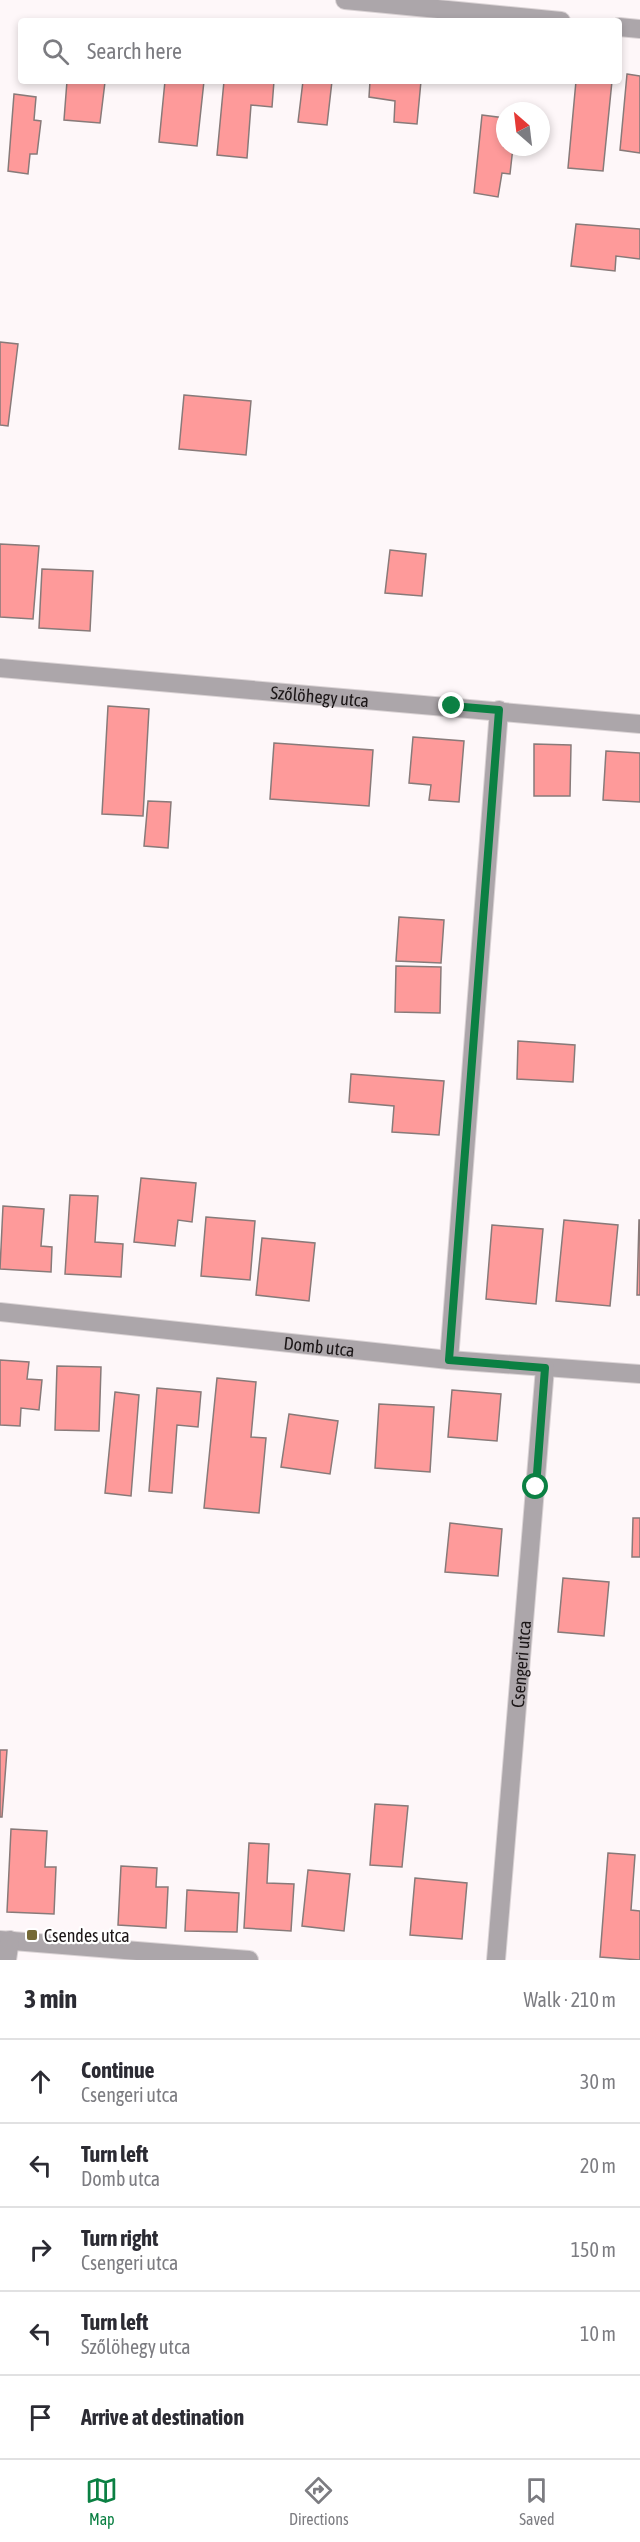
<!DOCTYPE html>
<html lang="en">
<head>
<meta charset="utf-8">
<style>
	:root { --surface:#fff; --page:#f7f7f7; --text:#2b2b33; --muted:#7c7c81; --line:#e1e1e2; --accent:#0b8043 }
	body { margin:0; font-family:"Asap Condensed",sans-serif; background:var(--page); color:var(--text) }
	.compass { position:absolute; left:496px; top:102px; width:54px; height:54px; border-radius:50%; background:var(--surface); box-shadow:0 3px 9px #0003; rotate:332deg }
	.stop { position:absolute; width:18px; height:18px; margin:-14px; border:4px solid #0b8043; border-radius:50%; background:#fff }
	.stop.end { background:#0b8043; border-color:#fff; box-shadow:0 2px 6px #0008 }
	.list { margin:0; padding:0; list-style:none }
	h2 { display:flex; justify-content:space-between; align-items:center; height:78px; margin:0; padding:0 24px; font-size:26px }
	h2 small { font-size:20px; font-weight:400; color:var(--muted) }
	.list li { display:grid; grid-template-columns:39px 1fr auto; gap:18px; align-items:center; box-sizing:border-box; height:84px; padding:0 24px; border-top:2px solid var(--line) }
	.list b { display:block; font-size:22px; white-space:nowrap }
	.list p { margin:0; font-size:20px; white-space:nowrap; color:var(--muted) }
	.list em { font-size:20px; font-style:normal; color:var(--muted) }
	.icon { flex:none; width:33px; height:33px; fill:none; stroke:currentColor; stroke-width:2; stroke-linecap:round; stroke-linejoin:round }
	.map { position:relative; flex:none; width:640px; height:1960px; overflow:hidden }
	.search { position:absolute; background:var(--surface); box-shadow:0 3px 9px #0003; left:18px; right:18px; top:18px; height:66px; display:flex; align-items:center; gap:15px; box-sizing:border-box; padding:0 21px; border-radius:6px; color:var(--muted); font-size:22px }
	.sheet { height:498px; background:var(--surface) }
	nav { display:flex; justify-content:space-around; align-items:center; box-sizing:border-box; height:84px; border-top:2px solid var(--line); background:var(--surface); font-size:16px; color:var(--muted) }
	nav a { display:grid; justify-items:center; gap:3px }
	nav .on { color:var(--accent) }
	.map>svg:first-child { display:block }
	.building { fill:#fe9a9a; stroke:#887a79; stroke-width:1.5 }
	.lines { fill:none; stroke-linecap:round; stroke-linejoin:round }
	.street-casing { stroke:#dad3d5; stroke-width:20 }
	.street { stroke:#aca6aa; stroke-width:18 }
	.route { stroke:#0b8043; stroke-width:8 }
	.poi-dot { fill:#756936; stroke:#fff; stroke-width:2 }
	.labels { text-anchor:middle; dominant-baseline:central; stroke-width:4.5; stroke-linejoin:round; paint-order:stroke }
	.street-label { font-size:18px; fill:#1b1617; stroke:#fff }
	.poi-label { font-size:18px; fill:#1b1617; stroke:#fff; text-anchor:start }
</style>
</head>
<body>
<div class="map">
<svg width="640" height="1960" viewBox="0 0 640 1960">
	<rect width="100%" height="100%" fill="#fef7f9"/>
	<!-- building -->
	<g class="building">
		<polygon points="627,74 640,76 640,153 620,150"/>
		<polygon points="67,81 105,82 100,123 64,120"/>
		<polygon points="165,81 204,81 197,146 159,142"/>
		<polygon points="224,81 274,81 272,107 251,105 247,158 217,155"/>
		<polygon points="303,81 332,81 327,125 298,122"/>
		<polygon points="370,81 421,81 417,124 394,122 395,101 369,97"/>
		<polygon points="576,81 612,81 603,171 568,168"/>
		<polygon points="14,94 36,97 34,120 41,121 37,154 30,154 28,174 8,171"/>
		<polygon points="482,115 505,118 504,147 513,147 510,174 502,173 498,197 474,193"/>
		<polygon points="576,224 640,229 640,259 616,256 615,271 571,266"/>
		<polygon points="0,342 18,344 8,426 0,425"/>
		<polygon points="184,395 251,401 246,455 179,449"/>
		<polygon points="0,544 39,546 33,619 0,617"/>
		<polygon points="390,550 426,554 422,596 385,593"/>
		<polygon points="42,569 93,571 90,631 39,628"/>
		<polygon points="108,706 149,709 143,816 102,814"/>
		<polygon points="413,737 464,741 459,802 429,800 431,785 409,783"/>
		<polygon points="274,743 373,750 369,806 270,799"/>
		<polygon points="534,744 571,745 570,796 534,796"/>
		<polygon points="606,751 640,753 640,802 603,800"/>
		<polygon points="148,801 171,802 168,848 144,846"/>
		<polygon points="399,917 444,920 441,963 396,961"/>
		<polygon points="396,966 441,967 440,1013 395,1012"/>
		<polygon points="518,1041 575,1045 573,1082 517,1079"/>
		<polygon points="351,1074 444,1081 439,1135 392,1132 394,1106 349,1102"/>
		<polygon points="141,1178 196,1183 192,1222 178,1220 175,1246 134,1242"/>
		<polygon points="70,1195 98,1196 95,1242 123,1244 121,1277 65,1274"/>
		<polygon points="3,1206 44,1209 41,1246 52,1247 51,1272 0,1269"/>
		<polygon points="206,1217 255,1221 250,1280 201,1276"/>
		<polygon points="564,1220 618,1225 610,1306 556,1301"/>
		<polygon points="639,1220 640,1220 640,1295 637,1295"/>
		<polygon points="492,1225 543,1229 536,1304 486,1299"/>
		<polygon points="262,1238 315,1243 309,1301 256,1295"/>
		<polygon points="0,1360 29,1362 27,1379 42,1380 39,1410 21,1408 20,1426 0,1425"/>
		<polygon points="57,1366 101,1367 99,1431 55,1430"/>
		<polygon points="217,1378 256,1382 251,1437 266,1438 259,1513 204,1508"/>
		<polygon points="157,1388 201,1392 198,1427 177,1425 172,1493 149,1491"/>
		<polygon points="452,1390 501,1394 497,1441 448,1437"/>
		<polygon points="115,1392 139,1395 131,1496 105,1493"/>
		<polygon points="379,1404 434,1407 430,1472 375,1468"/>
		<polygon points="289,1414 338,1421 330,1474 281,1467"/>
		<polygon points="633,1518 640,1518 640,1557 632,1557"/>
		<polygon points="450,1523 502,1529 498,1576 445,1572"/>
		<polygon points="563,1578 609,1582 604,1636 558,1632"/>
		<polygon points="0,1750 7,1750 2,1817 0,1817"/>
		<polygon points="375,1804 408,1806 402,1867 370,1865"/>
		<polygon points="11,1829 47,1831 45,1867 56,1867 54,1914 7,1912"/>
		<polygon points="249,1843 269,1844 267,1883 294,1884 291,1931 244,1928"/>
		<polygon points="608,1853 635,1855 631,1910 640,1911 640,1960 600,1957"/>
		<polygon points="121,1866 157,1868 156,1887 168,1887 166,1928 118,1925"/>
		<polygon points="308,1870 350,1874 344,1931 302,1926"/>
		<polygon points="415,1878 467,1883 462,1939 410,1935"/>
		<polygon points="187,1890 239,1893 237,1932 185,1931"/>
	</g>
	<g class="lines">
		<defs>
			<g id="street">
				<polyline points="345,0 561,21"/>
				<polyline points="619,27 640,29"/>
				<path id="s1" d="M0 668 640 724"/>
				<path id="s2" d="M0 1312 449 1360 640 1374"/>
				<polyline points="449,1360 499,710"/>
				<polyline points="0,1940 249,1960"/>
				<polyline points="7,1960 10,1940"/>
				<path id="s3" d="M496 1960 545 1368"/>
			</g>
		</defs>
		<!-- street casing -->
		<use href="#street" class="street-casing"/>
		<!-- street -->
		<use href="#street" class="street"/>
	</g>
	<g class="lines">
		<!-- route -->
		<polyline class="route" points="452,706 499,710 449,1360 545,1368 536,1487"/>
	</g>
	<!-- markers -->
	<rect class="poi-dot" x="26" y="1929" width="12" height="12" rx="3"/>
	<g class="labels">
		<!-- street labels -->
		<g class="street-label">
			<text stroke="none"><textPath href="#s1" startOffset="321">Szőlöhegy utca</textPath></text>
			<text stroke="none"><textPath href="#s2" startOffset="321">Domb utca</textPath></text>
			<text stroke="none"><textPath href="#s3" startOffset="297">Csengeri utca</textPath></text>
		</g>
		<!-- poi labels -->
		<g class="poi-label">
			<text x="44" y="1935">Csendes utca</text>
		</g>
	</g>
</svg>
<svg class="compass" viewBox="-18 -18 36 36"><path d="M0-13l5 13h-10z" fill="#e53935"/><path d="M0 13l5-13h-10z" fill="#7c7c81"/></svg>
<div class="stop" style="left:536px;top:1487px"></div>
<div class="stop end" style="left:452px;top:706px"></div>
<div class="search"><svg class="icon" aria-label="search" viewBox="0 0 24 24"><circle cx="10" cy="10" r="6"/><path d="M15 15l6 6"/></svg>Search here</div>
</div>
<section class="sheet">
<h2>3 min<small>Walk · 210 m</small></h2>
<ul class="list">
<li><svg class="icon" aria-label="ahead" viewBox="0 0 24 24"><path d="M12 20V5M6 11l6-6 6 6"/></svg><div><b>Continue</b><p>Csengeri utca</p></div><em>30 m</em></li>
<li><svg class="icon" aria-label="left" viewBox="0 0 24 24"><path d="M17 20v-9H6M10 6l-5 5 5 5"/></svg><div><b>Turn left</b><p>Domb utca</p></div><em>20 m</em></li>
<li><svg class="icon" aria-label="right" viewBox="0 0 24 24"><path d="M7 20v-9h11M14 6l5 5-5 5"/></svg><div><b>Turn right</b><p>Csengeri utca</p></div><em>150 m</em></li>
<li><svg class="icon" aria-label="left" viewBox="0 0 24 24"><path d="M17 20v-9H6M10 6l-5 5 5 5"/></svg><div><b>Turn left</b><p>Szőlöhegy utca</p></div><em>10 m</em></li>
<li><svg class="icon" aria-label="arrive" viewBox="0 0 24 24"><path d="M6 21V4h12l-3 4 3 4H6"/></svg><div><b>Arrive at destination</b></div></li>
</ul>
</section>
<nav>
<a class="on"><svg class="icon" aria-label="map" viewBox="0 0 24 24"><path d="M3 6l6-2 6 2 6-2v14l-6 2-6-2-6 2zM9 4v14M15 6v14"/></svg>Map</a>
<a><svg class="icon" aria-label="directions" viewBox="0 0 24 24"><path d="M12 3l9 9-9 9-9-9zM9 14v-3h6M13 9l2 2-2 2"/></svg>Directions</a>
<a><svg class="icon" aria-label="saved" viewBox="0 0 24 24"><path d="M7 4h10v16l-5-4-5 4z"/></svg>Saved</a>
</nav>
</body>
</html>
